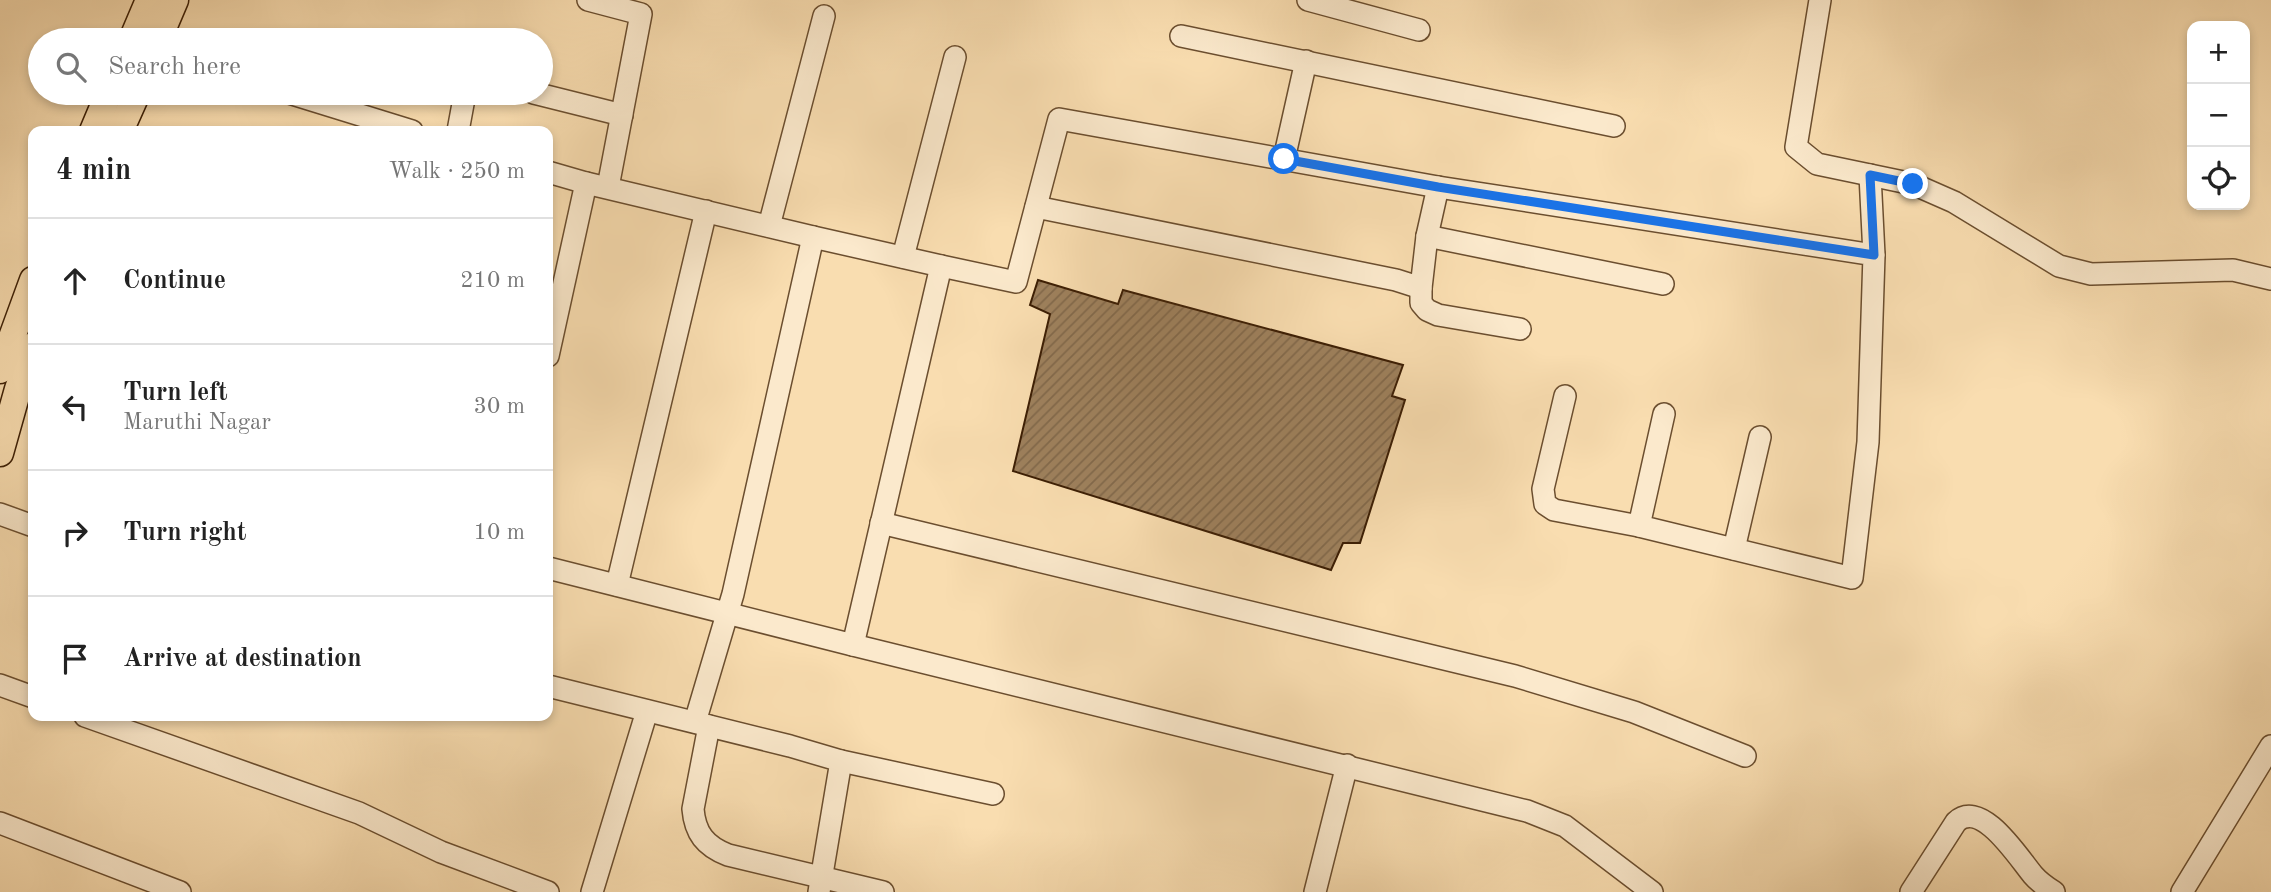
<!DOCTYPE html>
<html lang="en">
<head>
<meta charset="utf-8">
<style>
	:root { --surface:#fff; --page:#f6f6f6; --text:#222; --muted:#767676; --line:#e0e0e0 }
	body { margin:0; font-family:"Old Standard TT",serif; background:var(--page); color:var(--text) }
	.controls { position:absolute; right:21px; top:21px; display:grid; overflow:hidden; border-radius:14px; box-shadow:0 4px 10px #0003 }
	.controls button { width:63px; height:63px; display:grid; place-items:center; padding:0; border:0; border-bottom:2px solid var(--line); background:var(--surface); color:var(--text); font:35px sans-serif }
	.stop { position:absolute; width:21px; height:21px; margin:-16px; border:5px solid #1a73e8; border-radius:50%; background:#fff }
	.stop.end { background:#1a73e8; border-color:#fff; box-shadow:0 2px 7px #0008 }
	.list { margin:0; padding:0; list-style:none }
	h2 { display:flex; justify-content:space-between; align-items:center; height:91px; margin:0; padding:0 28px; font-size:30px }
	h2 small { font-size:23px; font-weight:400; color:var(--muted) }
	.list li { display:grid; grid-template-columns:46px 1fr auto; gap:21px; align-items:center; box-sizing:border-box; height:126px; padding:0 28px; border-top:2px solid var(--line) }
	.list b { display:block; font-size:26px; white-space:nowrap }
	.list p { margin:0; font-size:23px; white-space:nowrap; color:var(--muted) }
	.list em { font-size:23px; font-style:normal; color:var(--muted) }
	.icon { flex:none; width:38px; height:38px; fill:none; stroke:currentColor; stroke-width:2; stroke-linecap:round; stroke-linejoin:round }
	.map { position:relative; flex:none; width:2271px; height:892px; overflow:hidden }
	.search { position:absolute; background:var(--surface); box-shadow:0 4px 10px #0003; left:28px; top:28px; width:525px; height:77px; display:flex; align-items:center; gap:18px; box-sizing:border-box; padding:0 24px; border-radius:38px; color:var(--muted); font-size:26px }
	.panel { position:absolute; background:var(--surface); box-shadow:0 4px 10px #0003; left:28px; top:126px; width:525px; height:595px; border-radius:14px }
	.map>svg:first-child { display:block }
	.building { fill:url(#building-hatch); stroke:#3c1e04; stroke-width:2 }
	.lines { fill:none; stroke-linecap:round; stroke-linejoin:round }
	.minor-casing { stroke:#6b4e2f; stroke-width:24 }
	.major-casing { stroke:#3c1e04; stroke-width:29 }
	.minor { stroke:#fbe9cc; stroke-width:21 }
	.major { stroke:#f9ddb0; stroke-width:26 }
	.route { stroke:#1a73e8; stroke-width:9 }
</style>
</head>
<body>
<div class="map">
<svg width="2271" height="892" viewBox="0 0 2271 892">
	<defs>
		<pattern id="building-hatch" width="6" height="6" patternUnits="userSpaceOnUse" patternTransform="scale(1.75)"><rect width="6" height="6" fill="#9e815d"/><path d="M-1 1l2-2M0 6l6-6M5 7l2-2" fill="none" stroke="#82694b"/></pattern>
	</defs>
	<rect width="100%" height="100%" fill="#f9ddb0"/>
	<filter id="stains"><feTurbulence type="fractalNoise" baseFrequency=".00286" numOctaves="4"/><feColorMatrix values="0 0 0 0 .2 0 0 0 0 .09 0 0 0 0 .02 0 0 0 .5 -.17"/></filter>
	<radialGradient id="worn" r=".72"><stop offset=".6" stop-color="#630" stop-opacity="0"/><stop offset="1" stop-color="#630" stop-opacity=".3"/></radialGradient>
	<!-- building -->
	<polygon class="building" points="1038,280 1118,304 1123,290 1403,365 1392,396 1405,400 1360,543 1343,543 1331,570 1013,471 1050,314 1030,305"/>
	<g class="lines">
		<defs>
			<g id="minor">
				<polyline points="588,0 641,14 608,187"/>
				<polyline points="1308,0 1419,30"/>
				<polyline points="1820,0 1796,147 1817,164 1913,184 1954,202 2059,266 2091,274 2233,270 2271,279"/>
				<polyline points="1181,36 1614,126"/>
				<polyline points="289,93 412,131"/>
				<polyline points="534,93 622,115"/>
				<polyline points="458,131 465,93"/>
				<polyline points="1284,159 1306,61"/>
				<polyline points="548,172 586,183 813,237"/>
				<polyline points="1870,175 1874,255"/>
				<polyline points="1036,207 1396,280 1421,288 1427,236 1438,187"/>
				<polyline points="769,226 824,16"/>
				<polyline points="1427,236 1663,284"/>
				<polyline points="903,257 955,57"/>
				<polyline points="941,266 1016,282 1059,119 1438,187 1874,255 1868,442 1852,578 1639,526 1664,414"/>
				<polyline points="1421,288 1421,303 1427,310 1438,315 1520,329"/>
				<polyline points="548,356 586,183"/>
				<polyline points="1565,396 1543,489 1545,504 1554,510 1639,526"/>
				<polyline points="0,514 33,526"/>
				<polyline points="881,523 1515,676 1634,712 1745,756"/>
				<polyline points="1734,549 1760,437"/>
				<polyline points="548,568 853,645"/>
				<polyline points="617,585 706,211"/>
				<polyline points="0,685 33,697"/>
				<polyline points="548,686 790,746 841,761 819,892"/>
				<polyline points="85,716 359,813 441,852 548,892"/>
				<polyline points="695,722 733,594 813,237 941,266 853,645 1527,811 1565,826 1652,892"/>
				<path d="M709 726 693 809C695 833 705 846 728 855L883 892"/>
				<polyline points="841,761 993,794"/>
				<polyline points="0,823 180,892"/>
				<polyline points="592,892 647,711"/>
				<polyline points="1315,892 1347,765"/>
				<path d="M1911 892 1956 822C1981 798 2018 857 2033 875 2039 882 2046 887 2054 892"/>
				<polyline points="2182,892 2271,746"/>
			</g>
			<g id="major">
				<polyline points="132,40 149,0"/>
				<polyline points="158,40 175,0"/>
				<polyline points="93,131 109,93"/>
				<polyline points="120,131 137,93"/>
				<polyline points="0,370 33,280"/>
				<polyline points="0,453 18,389 33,346"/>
			</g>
		</defs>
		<!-- minor casing -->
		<use href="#minor" class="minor-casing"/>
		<!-- major casing -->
		<use href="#major" class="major-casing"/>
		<!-- minor -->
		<use href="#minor" class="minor"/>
		<!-- major -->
		<use href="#major" class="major"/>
	</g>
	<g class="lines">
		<!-- route -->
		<polyline class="route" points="1284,159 1438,187 1874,255 1870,175 1913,184"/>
	</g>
	<rect width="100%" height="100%" filter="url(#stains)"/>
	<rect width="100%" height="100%" fill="url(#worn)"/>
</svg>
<div class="controls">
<button>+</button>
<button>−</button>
<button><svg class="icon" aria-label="locate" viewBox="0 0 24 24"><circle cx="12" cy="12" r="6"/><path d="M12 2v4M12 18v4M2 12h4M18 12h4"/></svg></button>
</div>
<div class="stop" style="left:1284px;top:159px"></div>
<div class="stop end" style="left:1913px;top:184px"></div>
<div class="search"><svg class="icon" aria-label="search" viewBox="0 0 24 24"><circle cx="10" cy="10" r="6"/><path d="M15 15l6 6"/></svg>Search here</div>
<section class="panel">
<h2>4 min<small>Walk · 250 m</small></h2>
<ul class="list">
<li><svg class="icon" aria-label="ahead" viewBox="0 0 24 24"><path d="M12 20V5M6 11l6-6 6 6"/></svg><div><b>Continue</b></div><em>210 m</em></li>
<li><svg class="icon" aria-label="left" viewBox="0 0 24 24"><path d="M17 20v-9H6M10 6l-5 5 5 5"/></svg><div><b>Turn left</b><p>Maruthi Nagar</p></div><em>30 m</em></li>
<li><svg class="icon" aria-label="right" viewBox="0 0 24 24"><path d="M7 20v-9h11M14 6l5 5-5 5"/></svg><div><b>Turn right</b></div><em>10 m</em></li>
<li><svg class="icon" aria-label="arrive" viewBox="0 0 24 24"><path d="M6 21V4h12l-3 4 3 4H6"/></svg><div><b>Arrive at destination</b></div></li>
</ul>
</section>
</div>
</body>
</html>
